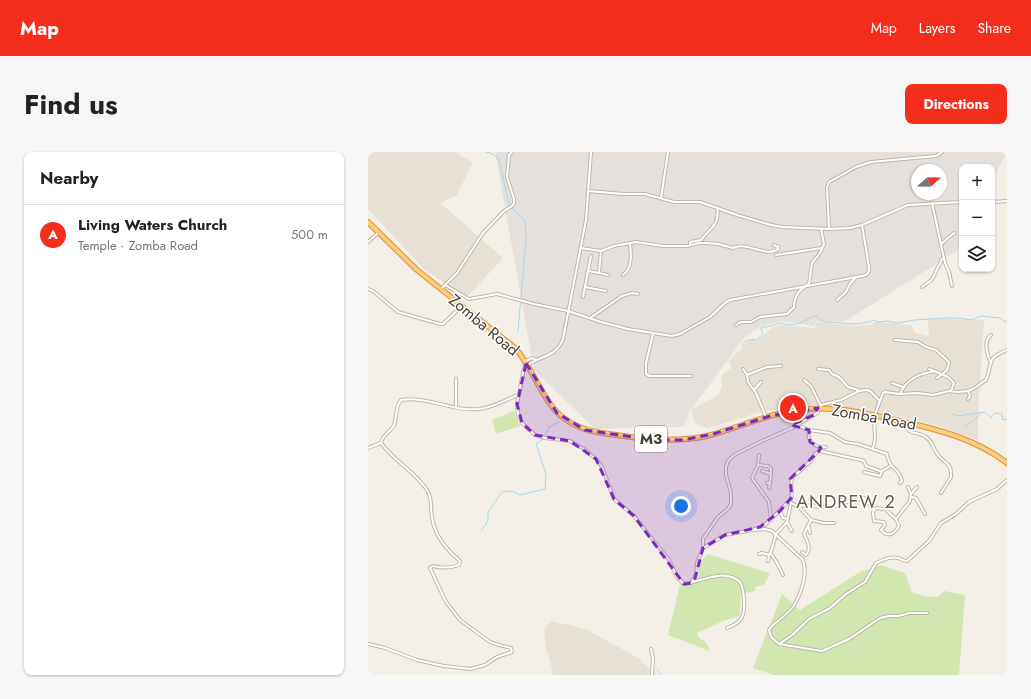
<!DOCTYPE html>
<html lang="en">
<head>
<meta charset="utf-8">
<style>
	:root { --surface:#fff; --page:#f6f6f6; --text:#222; --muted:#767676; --line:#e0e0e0; --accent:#f52d1c }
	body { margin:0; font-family:Jost,sans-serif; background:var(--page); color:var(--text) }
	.controls { position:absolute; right:12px; top:12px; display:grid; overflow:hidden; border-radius:8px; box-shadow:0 1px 3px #0004 }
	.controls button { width:36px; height:36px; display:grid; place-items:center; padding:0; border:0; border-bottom:1px solid var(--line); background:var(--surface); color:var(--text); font:20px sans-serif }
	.compass { position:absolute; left:543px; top:12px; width:36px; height:36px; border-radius:50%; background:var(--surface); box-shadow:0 1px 3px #0004; rotate:70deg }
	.you { position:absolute; left:313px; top:354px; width:14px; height:14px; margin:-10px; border:3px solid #fff; border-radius:50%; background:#1a73e8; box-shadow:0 0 0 6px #1a73e833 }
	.badge { display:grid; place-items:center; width:26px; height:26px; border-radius:50%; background:var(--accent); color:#fff; font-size:13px; font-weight:700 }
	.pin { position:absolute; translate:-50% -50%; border:2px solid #fff; box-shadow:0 1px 4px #0006 }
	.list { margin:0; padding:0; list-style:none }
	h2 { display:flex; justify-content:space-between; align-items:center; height:52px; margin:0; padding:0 16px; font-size:17px }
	h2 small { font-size:13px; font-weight:400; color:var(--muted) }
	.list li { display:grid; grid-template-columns:26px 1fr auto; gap:12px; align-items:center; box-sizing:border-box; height:60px; padding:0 16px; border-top:1px solid var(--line) }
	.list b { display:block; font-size:15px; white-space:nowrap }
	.list p { margin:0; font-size:13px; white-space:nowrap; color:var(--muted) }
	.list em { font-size:13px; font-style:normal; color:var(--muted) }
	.icon { flex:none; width:22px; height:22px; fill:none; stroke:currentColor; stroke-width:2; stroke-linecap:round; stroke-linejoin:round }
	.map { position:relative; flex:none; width:639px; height:523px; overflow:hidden; border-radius:8px }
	header { display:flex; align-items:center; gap:24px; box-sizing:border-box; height:56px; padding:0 20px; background:var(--accent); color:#fff }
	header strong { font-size:19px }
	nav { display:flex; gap:22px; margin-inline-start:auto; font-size:14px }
	.intro { display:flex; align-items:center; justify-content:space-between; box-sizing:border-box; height:96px; padding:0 24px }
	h1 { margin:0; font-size:28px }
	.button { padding:10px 18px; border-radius:8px; background:var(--accent); color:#fff; font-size:14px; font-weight:700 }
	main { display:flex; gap:24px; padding:0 24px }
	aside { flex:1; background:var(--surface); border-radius:8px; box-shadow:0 1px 3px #0004 }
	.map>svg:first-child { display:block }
	.residential { fill:#e7e0d5 }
	.industrial { fill:#e5e0dc; fill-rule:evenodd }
	.green { fill:#d2e7b0 }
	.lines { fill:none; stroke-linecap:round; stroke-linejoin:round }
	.stream { stroke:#a4d6ef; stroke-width:1 }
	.minor-casing { stroke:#beb6aa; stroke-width:4 }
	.trunk-casing { stroke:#da943a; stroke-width:6 }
	.minor { stroke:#fff; stroke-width:2 }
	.trunk { stroke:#fccc80; stroke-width:4 }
	.marked { fill:#7b2cbf; fill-opacity:0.2; stroke:#7b2cbf; stroke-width:3; stroke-dasharray:8 5; stroke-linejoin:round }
	.labels { text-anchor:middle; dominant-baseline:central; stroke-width:3; stroke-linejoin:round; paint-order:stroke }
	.shield { fill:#fff; stroke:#7e7972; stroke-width:1 }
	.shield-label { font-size:15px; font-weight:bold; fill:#463f36 }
	.street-label { font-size:16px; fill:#463f36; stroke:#fff }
	.quarter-label { font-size:18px; letter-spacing:1px; fill:#695c4d; stroke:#fff }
</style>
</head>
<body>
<header>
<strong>Map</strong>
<nav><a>Map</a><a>Layers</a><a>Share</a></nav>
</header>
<div class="intro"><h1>Find us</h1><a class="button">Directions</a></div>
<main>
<aside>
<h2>Nearby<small></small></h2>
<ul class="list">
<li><span class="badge">A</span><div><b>Living Waters Church</b><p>Temple · Zomba Road</p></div><em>500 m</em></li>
</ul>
</aside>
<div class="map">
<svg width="639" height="523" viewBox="0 0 639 523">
	<rect width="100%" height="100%" fill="#f3efe7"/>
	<!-- residential -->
	<g class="residential">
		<polygon points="0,0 87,0 105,11 88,44 72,51 135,106 98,146 56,117 0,57"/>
		<polygon points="560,167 616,168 610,258 610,288 571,274 512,260 483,256 431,252 386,262 341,276 334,275 327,271 323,258 350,243 354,235 353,224 363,216 361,209 371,199 376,192 383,188 389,189 404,176 413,173 447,176 448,170 488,174 503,173 507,170 543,173 547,181 561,184"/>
		<polygon points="183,469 218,477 270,506 289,523 185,523 182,508 178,498 177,486 176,478"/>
	</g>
	<!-- industrial -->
	<path class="industrial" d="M127 0H639L624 29V15H594V88L589 99 476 170 448 169 446 174 415 169 391 175 376 186 322 259 315 275 227 277 166 218ZM549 18H573V42H549Z"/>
	<!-- green -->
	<g class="green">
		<polygon points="146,259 152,274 128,282 124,268"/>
		<polygon points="340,402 402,421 396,433 387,435 387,439 373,442 372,464 355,469 329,481 332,487 336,488 341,496 341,499 300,483 312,432 325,431 331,423 331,411"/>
		<polygon points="513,413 537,421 544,440 555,444 570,445 576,439 597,443 591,523 406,523 385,516 414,442 432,458 492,420"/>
	</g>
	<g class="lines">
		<!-- stream -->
		<g class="stream">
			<polyline points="118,0 125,2 131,7 141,53 157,69 158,88 150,179"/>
			<path d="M374 193C378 187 382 187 389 188L395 182 393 176 395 175H399L413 171C423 176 436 170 445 164H448L455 170C473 170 489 175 506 168L510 170 519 169 529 171 547 168 576 166H591L604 168 613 164 632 166 637 170 639 169"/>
			<polyline points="584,262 589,264 617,260 623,266 627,261 634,262 635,268 639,267"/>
			<polyline points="597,275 613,262"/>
			<polyline points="177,285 181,275 191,270"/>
			<polyline points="113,379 120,369 120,360 134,340 144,339 152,343 177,337 178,322 168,292 175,287"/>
			<polyline points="289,517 293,523"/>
		</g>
		<defs>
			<g id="minor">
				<polyline points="220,39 256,42 277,42 306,50 332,50 369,63 403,73 415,75 461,77 482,76 494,73 540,53 594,50"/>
				<polyline points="293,46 300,0"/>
				<polyline points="624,50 639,49"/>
				<polyline points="564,51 577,111 581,120 584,134"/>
				<polyline points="461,77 459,35 461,30 488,15 503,10 568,4 574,0"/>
				<polyline points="0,90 10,81"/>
				<polyline points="573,92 586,81"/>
				<polyline points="322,93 322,90 333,88 347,72 349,67 350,56"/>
				<path d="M213 96 233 99 246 94 268 90 295 94H320L331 91H339L350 92 365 96C378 89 399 106 410 97V95L406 93"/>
				<polyline points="408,103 454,96"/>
				<polyline points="220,119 223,104"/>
				<polyline points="231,121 240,123"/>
				<path d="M255 123C265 116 263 101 262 91"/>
				<path d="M77 133 101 147 129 142 166 152 200 159 233 170 260 177 304 184 312 182 342 165 358 150 362 148 494 124C500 123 501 121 501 115L494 73"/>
				<polyline points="217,135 238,139"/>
				<path d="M554 135C565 127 564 129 569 117 571 113 573 112 573 108L576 106"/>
				<polyline points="0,137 5,139 30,160 72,172 75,172 93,155"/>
				<polyline points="73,137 89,121 115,81 136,59 144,54 146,51 146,47 139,25 141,3 144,0"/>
				<polyline points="215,145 220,119 231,121 233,99"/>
				<polyline points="469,148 478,140 482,132 488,125"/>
				<polyline points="222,166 254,144 264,141 270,142"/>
				<path d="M368 173 373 170H383L392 165 419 162 426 155C426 144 431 137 441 132L444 111 452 101 456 92 453 77"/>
				<polyline points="285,182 278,211 278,222 282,224 323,224"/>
				<polyline points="527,188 550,190 558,195 568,198 581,210 579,218 569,226"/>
				<polyline points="158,209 164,206 168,208"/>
				<path d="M622 209C619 201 615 189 623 183"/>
				<polyline points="158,211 156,216 149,252 150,262 154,271 167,283 177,286 202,289 216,297 228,307 234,315 246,347 266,364 301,408 309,425 316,432 323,431 328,422 329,411 335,396 335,387 350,365 360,357 363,352 363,341 358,323 358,315 360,309 366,303 394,289 424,276 446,263 450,260 450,257"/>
				<path d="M160 213C174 203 188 205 195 187L218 68 223 0"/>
				<polyline points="375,217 379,223"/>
				<polyline points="450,217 461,218 464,222 471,225 480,235 490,238"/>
				<polyline points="561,217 580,225 586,231 583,239"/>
				<polyline points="436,228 443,234 453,254"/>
				<polyline points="524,231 535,235"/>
				<polyline points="386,238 393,230"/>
				<path d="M532 242C538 227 551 222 567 219"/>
				<polyline points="600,247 602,244 600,239"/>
				<path d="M453 253 473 248 491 239 499 238 502 239 512 249 515 241 517 240 532 242 550 241 565 243 581 239 589 240 600 239 605 237 618 228C626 209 617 207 639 198"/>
				<polyline points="88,255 88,227"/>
				<polyline points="398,265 388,241 380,230 379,223 399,215 413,214"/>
				<path d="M536 271C539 284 551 279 558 285 565 290 564 294 568 300 574 312 584 308 583 325L573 341"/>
				<path d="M429 273 441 278 462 281 477 290 490 292 519 302C521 318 531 315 534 329L532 331"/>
				<path d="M441 278C438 289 448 297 458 295"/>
				<polyline points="0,296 13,291"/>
				<polyline points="505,296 507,287 506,265 512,249"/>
				<polyline points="452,299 493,308 496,309 498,314 512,319 514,319 522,314"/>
				<polyline points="391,303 390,313 384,326 401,350 403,368"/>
				<polyline points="390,313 400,314 403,317 403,322"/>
				<polyline points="394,319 403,322 402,331 399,331"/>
				<polyline points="496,320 512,324 514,319"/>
				<polyline points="401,336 402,331"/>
				<polyline points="543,342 549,335"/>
				<polyline points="544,345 548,346 557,362"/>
				<polyline points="422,350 432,356 443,368 456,371 466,371"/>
				<path d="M430 354C439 352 447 355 456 355 465 355 473 353 481 349 485 348 492 347 496 346L498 349 503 353 506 358 505 361 506 369 516 370 517 373 513 378C520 386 526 382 531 374L528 367 519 359"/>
				<polyline points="506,358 508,356 515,357"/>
				<polyline points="412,359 415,366 420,367"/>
				<polyline points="528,367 542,349 543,342 540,335"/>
				<polyline points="419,370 424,379"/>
				<polyline points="440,373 442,381"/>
				<path d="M387 378 397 377 404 379 435 408C440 423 433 442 425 455 421 460 409 470 404 474L401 478 403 485 411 492 423 484 441 467 462 456 478 442 497 430 508 411C515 408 522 404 530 406 534 407 535 409 539 409L561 389 573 371 588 362 601 350 629 337 639 328"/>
				<path d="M335 396 357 383 385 378 397 373 423 347C425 340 422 333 424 326L443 309 447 302 451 299 453 296"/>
				<path d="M434 400 438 403C444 396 439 389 436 382L443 368"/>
				<polyline points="402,401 408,409 415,423"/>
				<polyline points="391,402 394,401 401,403"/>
				<polyline points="400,409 401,403 404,397 408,382 419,370 423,351"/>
				<path d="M324 430C340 427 358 417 372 430 376 437 378 457 374 465 372 471 364 474 359 476"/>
				<path d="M0 492 17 496 49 508 76 514 102 517 117 513 129 505 144 500 143 496 131 493 122 490 92 468 78 450 62 416 65 414C73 416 83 416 91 413L92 409C79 398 66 383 64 365 62 356 65 347 59 338 47 320 26 309 13 291 14 283 23 280 26 273 29 265 27 255 33 248 60 244 86 260 112 257 125 255 138 248 150 243"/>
				<polyline points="411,492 454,499 481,487 512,466 521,464 530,464 542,461 559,461"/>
				<polyline points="283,497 285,506 284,523"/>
			</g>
			<path id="trunk" d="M0 70 49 118 147 196C168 219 174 253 200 269 217 280 235 281 255 284 283 288 310 290 339 284 367 277 394 264 423 259 462 252 499 261 536 270 573 278 609 288 639 311"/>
		</defs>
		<!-- minor casing -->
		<use href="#minor" class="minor-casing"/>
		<!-- trunk casing -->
		<use href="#trunk" class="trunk-casing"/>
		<!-- minor -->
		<use href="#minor" class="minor"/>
		<!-- trunk -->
		<use href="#trunk" class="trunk"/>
	</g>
	<!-- marked area -->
	<path class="marked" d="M158 211 189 261 217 278 286 288H315L345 282 405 263 450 256 446 263 423 273 441 278 442 290 453 296 451 299 422 327 424 345 412 359 392 375 357 383 335 396 327 426 323 431 316 432 266 364 246 347 228 307 202 289 167 283 154 271 149 252Z"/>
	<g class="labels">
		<!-- shield labels -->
		<rect class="shield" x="267" y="274" width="32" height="26" rx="3"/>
		<g class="shield-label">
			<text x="283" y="287">M3</text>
		</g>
		<!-- street labels -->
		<g class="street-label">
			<text transform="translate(116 173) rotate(40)">Zomba Road</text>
			<text transform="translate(506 265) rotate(10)">Zomba Road</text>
		</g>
		<!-- quarter labels -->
		<g class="quarter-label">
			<text x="478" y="350">ANDREW 2</text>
		</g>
	</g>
</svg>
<div class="controls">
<button>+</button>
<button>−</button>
<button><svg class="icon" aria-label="layers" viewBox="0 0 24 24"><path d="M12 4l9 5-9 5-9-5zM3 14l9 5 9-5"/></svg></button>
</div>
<svg class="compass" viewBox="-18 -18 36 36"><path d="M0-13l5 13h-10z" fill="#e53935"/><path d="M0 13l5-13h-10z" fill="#767676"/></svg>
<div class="you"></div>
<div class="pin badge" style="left:425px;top:256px">A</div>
</div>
</main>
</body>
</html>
